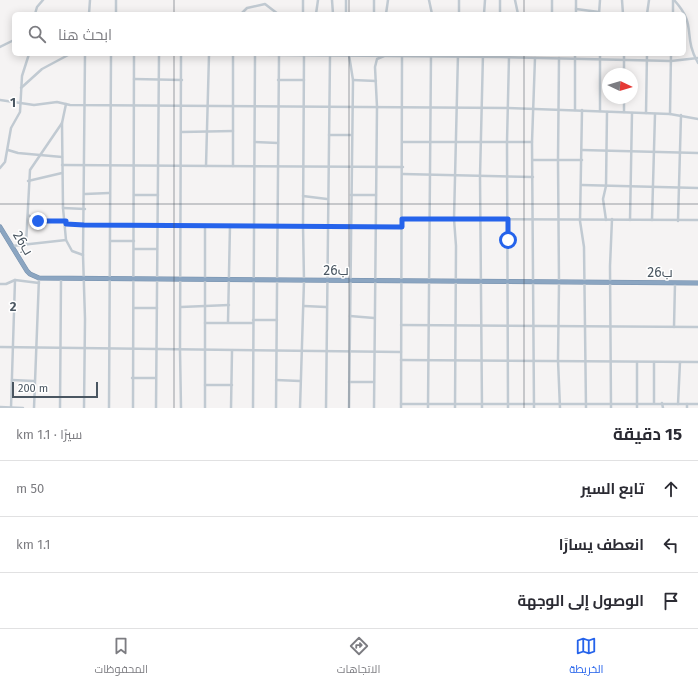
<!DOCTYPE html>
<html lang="ar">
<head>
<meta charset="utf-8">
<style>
	:root { --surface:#fff; --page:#f2f2f3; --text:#2b2b33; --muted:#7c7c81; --line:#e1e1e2; --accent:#2563eb }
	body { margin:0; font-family:"Fira Sans",Cairo,sans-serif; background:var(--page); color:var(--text); direction:rtl }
	.compass { position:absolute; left:602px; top:68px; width:36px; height:36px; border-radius:50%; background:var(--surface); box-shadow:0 2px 10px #0003; rotate:94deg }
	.scale { position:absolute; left:12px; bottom:10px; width:86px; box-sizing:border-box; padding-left:4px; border:2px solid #4a5661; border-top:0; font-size:11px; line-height:14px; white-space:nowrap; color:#4a5661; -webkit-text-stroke:3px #fff; paint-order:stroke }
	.stop { position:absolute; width:12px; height:12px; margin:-9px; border:3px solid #2563eb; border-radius:50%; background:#fff }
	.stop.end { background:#2563eb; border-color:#fff; box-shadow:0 1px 4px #0008 }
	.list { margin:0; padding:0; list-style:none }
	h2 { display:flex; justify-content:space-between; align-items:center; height:52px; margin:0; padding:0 16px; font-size:17px }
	h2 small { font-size:13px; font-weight:400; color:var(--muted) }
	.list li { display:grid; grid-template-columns:26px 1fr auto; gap:12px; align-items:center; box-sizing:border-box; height:56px; padding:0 16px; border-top:1px solid var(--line) }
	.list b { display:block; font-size:15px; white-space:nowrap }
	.list em { font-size:13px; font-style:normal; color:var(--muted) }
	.icon { flex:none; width:22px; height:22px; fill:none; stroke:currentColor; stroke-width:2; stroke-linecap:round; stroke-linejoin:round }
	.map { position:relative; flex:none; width:698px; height:408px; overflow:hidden; direction:ltr }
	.search { position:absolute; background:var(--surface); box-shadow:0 2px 10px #0003; left:12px; right:12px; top:12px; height:44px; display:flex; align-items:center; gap:10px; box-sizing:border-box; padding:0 14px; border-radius:6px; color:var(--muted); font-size:15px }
	.sheet { height:220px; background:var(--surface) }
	nav { display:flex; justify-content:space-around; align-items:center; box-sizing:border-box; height:56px; border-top:1px solid var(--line); background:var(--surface); font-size:11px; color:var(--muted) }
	nav a { display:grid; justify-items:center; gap:2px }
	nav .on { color:var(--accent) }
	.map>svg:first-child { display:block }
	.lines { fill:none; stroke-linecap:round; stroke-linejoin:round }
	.highway-casing { stroke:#7690ad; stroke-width:5 }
	.minor { stroke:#c1cad2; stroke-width:2.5 }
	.highway { stroke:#8ba5c1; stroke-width:4 }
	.route { stroke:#2563eb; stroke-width:5 }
	.grid { fill:none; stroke:#4a5661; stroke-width:1; stroke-opacity:0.55 }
	.labels { text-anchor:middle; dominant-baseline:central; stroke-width:3; stroke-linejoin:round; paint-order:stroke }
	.street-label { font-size:14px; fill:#4a5661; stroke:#fff }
	.grid-label { font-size:13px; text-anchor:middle; font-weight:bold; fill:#4a5661; stroke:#fff; stroke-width:3; stroke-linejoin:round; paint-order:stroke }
</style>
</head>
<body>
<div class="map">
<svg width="698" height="408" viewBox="0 0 698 408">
	<rect width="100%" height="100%" fill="#f5f3f3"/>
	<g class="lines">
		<defs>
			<polyline id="highway" points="0,227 27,271 30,274 39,278 698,283"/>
		</defs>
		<!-- highway casing -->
		<use href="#highway" class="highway-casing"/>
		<!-- minor -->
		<g class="minor">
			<polyline points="116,0 116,14"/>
			<polyline points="303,0 303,14"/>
			<polyline points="332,0 333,14"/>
			<polyline points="346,0 346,14"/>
			<polyline points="429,0 432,14"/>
			<polyline points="500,0 500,14"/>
			<polyline points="515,0 518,14"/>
			<polyline points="622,0 623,14"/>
			<path d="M674 0C698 26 682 35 698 63"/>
			<polyline points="576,9 599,12"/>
			<polyline points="35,14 37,7 43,0"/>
			<polyline points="89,14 90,0"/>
			<polyline points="241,14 247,8 265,4 278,14"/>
			<polyline points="316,14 318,0"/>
			<polyline points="374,14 374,0"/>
			<polyline points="386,14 388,0"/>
			<polyline points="459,14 459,0"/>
			<polyline points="484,14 485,0"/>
			<polyline points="552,14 552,0"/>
			<polyline points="576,14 576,0"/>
			<polyline points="599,14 600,0"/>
			<polyline points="647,14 649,0"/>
			<polyline points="673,14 673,0"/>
			<polyline points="0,47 14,40"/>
			<polyline points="115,54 178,54"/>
			<polyline points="186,54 501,57 671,61 698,58"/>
			<polyline points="600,54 600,111"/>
			<polyline points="624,54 624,74"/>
			<polyline points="559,58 558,160 559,283 558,360 560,408"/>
			<polyline points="134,79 182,80"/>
			<polyline points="278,80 304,80"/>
			<polyline points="353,80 376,81"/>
			<polyline points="21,88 42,69 70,54"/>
			<polyline points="0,100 34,105 57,102 70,105 508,108 670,114 698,119"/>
			<polyline points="66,104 62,123 63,208 66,240 72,251 83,255"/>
			<polyline points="575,110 575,54"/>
			<polyline points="582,110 580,221 584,247 586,408"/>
			<polyline points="624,112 624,98"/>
			<polyline points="646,113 647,54"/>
			<polyline points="670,114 671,54"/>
			<polyline points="182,132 233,131"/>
			<polyline points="329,135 351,135"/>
			<polyline points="255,142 278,143"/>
			<polyline points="403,142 532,142"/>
			<polyline points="8,150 18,153 62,157"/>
			<polyline points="582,150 698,153"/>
			<polyline points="533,160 582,160"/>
			<polyline points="62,165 403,167"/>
			<polyline points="206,166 209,55"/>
			<polyline points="233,166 233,55"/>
			<polyline points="0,168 5,162 11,128 20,112 22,76 29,54"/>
			<polyline points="403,174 533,177"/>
			<polyline points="28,181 62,173"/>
			<polyline points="582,185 698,188"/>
			<polyline points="85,194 109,193"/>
			<polyline points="134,195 158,195"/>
			<polyline points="351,195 376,195"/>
			<polyline points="303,196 327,199"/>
			<polyline points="63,208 85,209"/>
			<polyline points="28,215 38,221 66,221"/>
			<polyline points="402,219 698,220"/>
			<polyline points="606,220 603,199 606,186 607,112"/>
			<polyline points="630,220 632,113"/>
			<polyline points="652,220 655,114"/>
			<polyline points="678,221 681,115"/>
			<polyline points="66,224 402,227"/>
			<polyline points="110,241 134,241"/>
			<polyline points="26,244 30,170 62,123"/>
			<polyline points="12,246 66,240"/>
			<polyline points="134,249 157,249"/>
			<polyline points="0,284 6,284 15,280 39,283"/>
			<polyline points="304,306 326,307"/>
			<polyline points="181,307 229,305"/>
			<polyline points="134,308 157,308"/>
			<polyline points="350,316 374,318"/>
			<polyline points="253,320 277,320"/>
			<polyline points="228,322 230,225"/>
			<polyline points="205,323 253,323"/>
			<polyline points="401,325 698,327"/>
			<polyline points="674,327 675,283"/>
			<polyline points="0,347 401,352"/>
			<polyline points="401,360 698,362"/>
			<polyline points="637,362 637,408"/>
			<polyline points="132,378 155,378"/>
			<polyline points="12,380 34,381"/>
			<polyline points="276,380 300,381"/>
			<polyline points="349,382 374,382"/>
			<polyline points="205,385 232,385"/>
			<polyline points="654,403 654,362"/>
			<polyline points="662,403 663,408"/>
			<polyline points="401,404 698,404"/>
			<polyline points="678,404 680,362"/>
			<polyline points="687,404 687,408"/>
			<polyline points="0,407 23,408"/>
			<polyline points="11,408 15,280"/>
			<polyline points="34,408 39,278"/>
			<polyline points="60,408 61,279"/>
			<polyline points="84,408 85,319 83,255 85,54"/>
			<polyline points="109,408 111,54"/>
			<polyline points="133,408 134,54"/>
			<polyline points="156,408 159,55"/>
			<polyline points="181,408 180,350 181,54"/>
			<polyline points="205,408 205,225"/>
			<polyline points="231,408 232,351"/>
			<polyline points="253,408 255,55"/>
			<polyline points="276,408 279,56"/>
			<polyline points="300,408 304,281 303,225 304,54"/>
			<polyline points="326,408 330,56"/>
			<polyline points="349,408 353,80 349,55"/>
			<polyline points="374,408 377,107 375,67 377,59 384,56"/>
			<polyline points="401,408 402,57"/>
			<polyline points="428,408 431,54"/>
			<polyline points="455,408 456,246 454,219 458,54"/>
			<polyline points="482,408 480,176 483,54"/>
			<polyline points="508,408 507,142 509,57"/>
			<polyline points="534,408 532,142 535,58"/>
			<polyline points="611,408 610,266 612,219"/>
		</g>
		<!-- highway -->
		<use href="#highway" class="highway"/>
	</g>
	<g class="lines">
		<!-- route -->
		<polyline class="route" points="38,221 66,221 66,224 84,225 402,227 402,219 508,219 508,240"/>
	</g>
	<!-- grid -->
	<path class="grid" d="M174 0V14M349 0V14M524 0V14M174 54V408M349 54V408M524 54V408M0 204H698"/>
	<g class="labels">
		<!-- street labels -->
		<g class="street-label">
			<text transform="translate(23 243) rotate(59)">26ب</text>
			<text x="336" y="270">26ب</text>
			<text x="660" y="272">26ب</text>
		</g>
	</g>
	<g class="grid-label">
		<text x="13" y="107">1</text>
		<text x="13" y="311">2</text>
	</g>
</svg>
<svg class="compass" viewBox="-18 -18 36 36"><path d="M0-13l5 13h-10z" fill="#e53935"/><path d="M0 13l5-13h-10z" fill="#7c7c81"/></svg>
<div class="scale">200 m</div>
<div class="stop" style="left:508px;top:240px"></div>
<div class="stop end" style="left:38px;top:221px"></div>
<div class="search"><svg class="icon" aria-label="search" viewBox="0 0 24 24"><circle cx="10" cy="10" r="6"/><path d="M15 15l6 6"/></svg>ابحث هنا</div>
</div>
<section class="sheet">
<h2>15 دقيقة<small>سيرًا · 1.1 km</small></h2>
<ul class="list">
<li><svg class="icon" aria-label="ahead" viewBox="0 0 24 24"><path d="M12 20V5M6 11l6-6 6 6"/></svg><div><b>تابع السير</b></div><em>50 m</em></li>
<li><svg class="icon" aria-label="left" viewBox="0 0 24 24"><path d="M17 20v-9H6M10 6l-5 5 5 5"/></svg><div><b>انعطف يسارًا</b></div><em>1.1 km</em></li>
<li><svg class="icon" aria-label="arrive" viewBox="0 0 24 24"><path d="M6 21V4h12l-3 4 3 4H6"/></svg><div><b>الوصول إلى الوجهة</b></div></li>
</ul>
</section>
<nav>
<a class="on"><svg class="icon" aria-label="map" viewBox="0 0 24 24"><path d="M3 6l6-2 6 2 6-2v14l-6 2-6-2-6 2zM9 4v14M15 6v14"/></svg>الخريطة</a>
<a><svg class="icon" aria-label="directions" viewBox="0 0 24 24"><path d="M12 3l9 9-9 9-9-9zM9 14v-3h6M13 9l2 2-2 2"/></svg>الاتجاهات</a>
<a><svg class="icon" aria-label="saved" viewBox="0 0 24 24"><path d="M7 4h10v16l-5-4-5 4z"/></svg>المحفوظات</a>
</nav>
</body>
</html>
